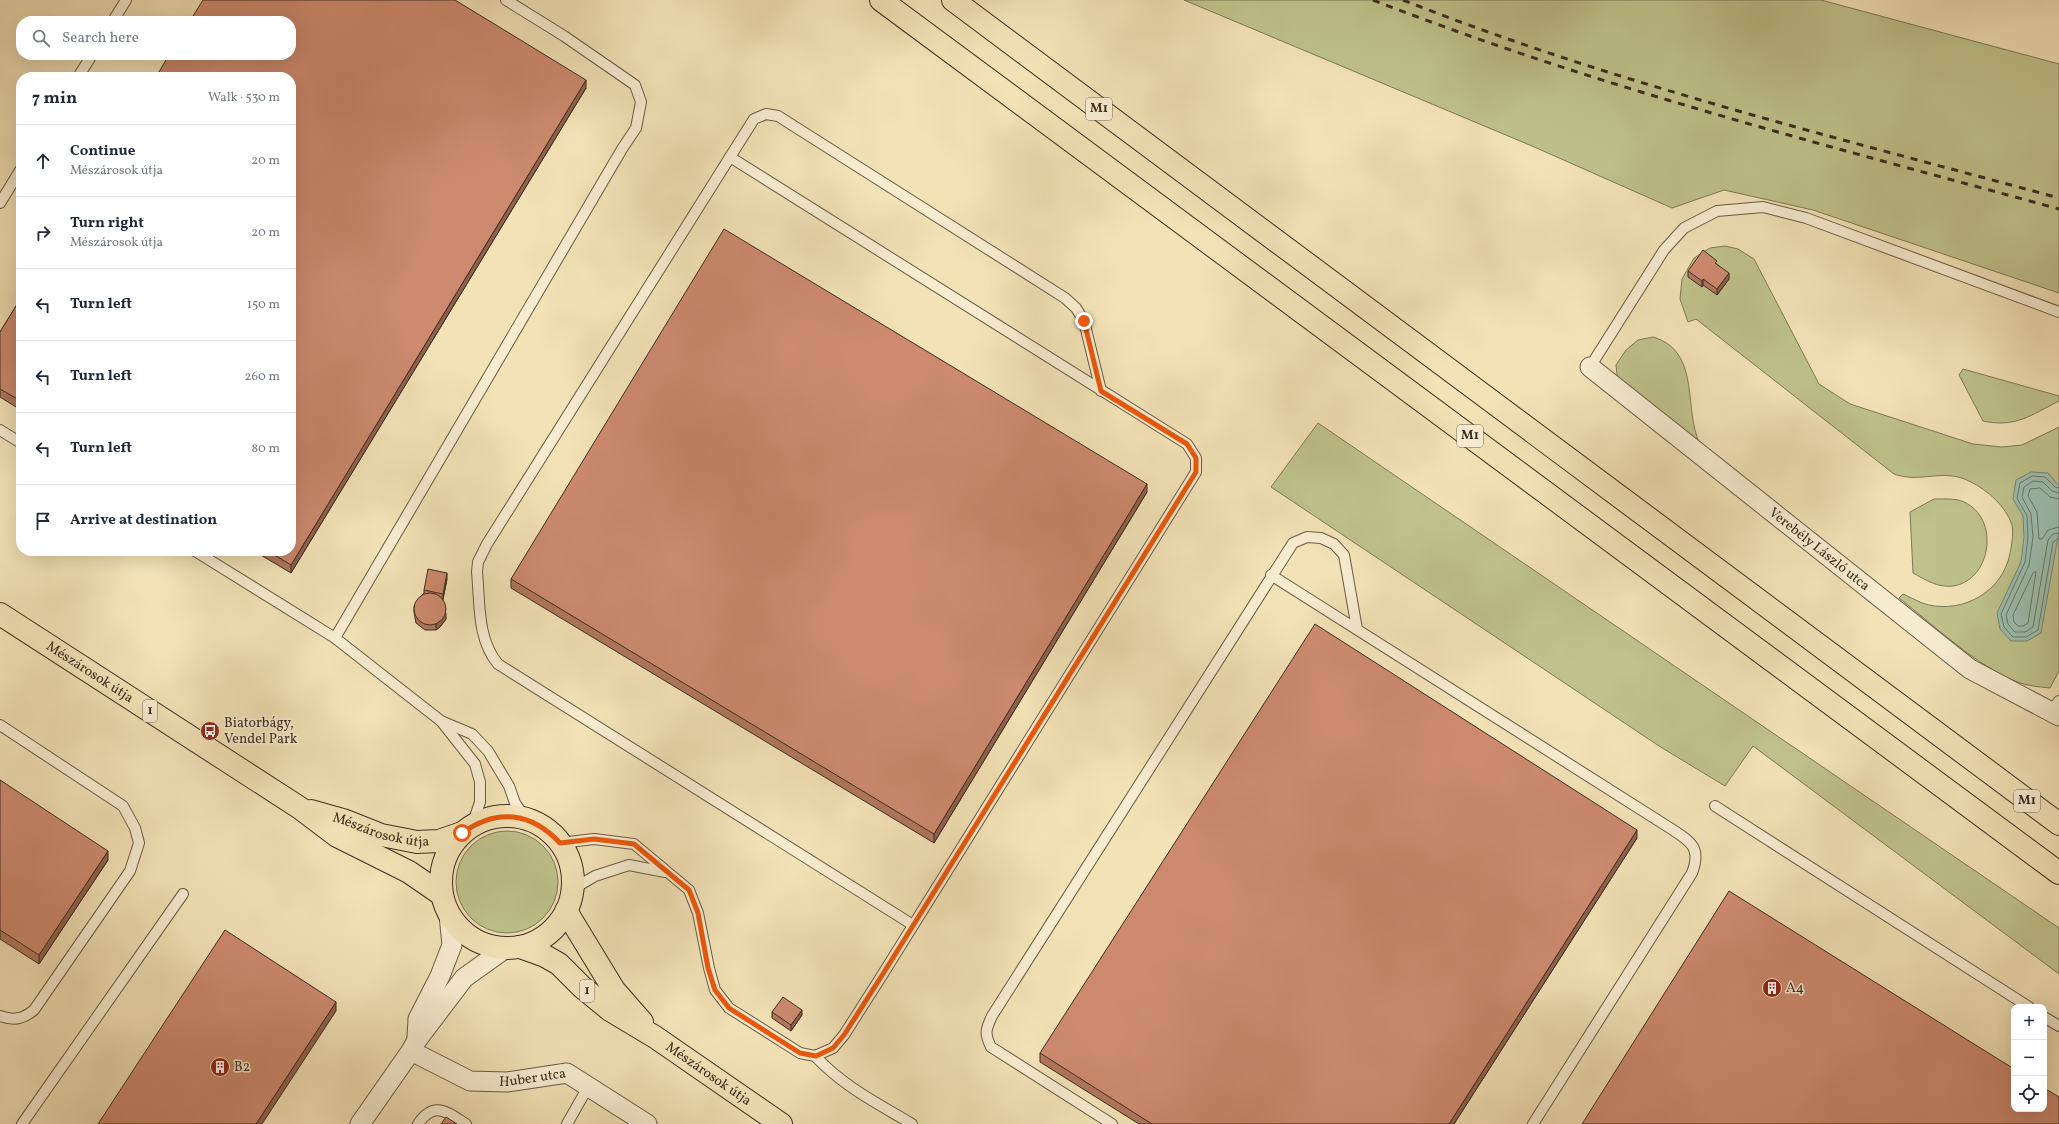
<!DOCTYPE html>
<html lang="en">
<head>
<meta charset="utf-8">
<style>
	:root { --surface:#fff; --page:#f6f6f7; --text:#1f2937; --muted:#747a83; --line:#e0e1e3 }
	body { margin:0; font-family:Vollkorn,serif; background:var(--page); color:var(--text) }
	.controls { position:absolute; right:12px; bottom:12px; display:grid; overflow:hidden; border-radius:8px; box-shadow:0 4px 16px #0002 }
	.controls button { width:36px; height:36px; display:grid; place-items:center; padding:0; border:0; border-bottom:1px solid var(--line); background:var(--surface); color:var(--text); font:20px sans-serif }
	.stop { position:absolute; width:12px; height:12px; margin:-9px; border:3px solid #ea580c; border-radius:50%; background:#fff }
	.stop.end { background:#ea580c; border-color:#fff; box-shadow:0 1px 4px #0008 }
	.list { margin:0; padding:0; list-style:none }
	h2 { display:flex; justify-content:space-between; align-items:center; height:52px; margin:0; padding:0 16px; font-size:17px }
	h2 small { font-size:13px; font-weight:400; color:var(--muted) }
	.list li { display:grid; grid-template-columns:26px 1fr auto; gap:12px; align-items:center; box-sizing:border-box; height:72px; padding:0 16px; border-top:1px solid var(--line) }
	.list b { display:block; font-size:15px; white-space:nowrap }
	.list p { margin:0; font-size:13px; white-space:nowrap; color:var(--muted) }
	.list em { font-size:13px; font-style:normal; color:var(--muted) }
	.icon { flex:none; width:22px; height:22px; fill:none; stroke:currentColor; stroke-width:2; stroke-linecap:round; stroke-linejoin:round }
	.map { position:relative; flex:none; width:2059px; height:1124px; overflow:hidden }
	.search { position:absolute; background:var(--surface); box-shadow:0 4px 16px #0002; left:16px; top:16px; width:280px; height:44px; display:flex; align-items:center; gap:10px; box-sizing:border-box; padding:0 14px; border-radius:16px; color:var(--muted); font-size:15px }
	.panel { position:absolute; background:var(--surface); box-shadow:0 4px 16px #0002; left:16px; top:72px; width:280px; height:484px; border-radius:16px }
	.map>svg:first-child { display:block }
	.green { fill:#bfc28b; stroke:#7e7856 }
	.water { fill:#9bbeae; stroke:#768475 }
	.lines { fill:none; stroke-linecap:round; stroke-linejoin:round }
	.shore { stroke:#6c7667; stroke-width:1 }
	.service-casing { stroke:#6b5a46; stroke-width:12 }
	.minor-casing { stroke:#6b5a46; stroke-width:21 }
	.primary-casing { stroke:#3e2d20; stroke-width:24 }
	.motorway-casing { stroke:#3e2d20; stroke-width:24 }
	.service { stroke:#f7ecd0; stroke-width:10 }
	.minor { stroke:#f7ecd0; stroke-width:19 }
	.primary { stroke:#f2e2b6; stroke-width:22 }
	.motorway { stroke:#f2e2b6; stroke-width:22 }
	.rail { stroke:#3e2d20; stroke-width:3; stroke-dasharray:7 7; stroke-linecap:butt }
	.wall { fill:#b0775f; stroke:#3e2d20 }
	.shaded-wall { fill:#90614e; stroke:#3e2d20 }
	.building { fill:#cd8a6f; stroke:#3e2d20 }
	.route { stroke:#ea580c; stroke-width:5 }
	.labels { text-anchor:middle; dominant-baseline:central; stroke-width:3; stroke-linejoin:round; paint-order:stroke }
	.shield { fill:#f7ecd0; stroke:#766655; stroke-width:1 }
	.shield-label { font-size:13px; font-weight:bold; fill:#3e2d20 }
	.street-label { font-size:14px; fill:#3e2d20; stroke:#f7ecd0 }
	.poi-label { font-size:14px; fill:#3e2d20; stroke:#f7ecd0; text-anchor:start }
</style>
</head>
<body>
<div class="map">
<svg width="2059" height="1124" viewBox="0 0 2059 1124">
	<rect width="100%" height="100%" fill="#f2e2b6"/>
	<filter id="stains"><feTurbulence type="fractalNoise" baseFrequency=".005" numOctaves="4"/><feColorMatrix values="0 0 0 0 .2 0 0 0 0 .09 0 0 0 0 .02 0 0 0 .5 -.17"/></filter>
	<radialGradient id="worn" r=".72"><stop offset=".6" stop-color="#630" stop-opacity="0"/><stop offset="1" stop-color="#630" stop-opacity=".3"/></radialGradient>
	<!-- green -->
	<g class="green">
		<polygon points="1184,0 1821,0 2059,64 2059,293 1813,210 1724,190 1672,208 1532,146"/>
		<path d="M1725 246 1738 249 1754 259 1819 384 1850 404 1973 444 2002 447 2022 445 2059 427V671L2050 688C2040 687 2029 686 2020 683 1976 666 1936 627 1899 598L1903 594C1909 597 1916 600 1922 603 1957 615 1997 596 2008 561 2011 551 2014 535 2012 525 2006 506 1987 490 1971 482 1943 467 1922 484 1894 474L1696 319 1688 322 1680 299 1682 279 1694 258 1710 248Z"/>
		<path d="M1653 337C1698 350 1685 401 1697 437 1699 444 1706 451 1710 457L1618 384 1616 365 1626 350 1638 340Z"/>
		<path d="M1963 369 2059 396V401C2031 415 2016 428 1983 421L1959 375Z"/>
		<polygon points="1318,423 2059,928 2059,974 1753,746 1725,786 1659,746 1271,487"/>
		<path d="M1934 499C1943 499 1956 498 1964 502 2000 518 1992 580 1953 586 1939 588 1925 580 1913 573L1910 512Z"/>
		<circle cx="507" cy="882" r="51"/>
	</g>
	<!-- water -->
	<polygon class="water" points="2031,472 2048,473 2059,486 2059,531 2041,633 2027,641 2011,641 2000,629 1997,613 2021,562 2024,537 2023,516 2013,499 2016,480"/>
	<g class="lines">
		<!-- shore -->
		<g class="shore">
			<polyline points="2059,488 2055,487 2045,477 2032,476 2020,483 2017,498 2027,516 2028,537 2025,562 2001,614 2004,627 2013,637 2026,637 2038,630 2053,542 2059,538"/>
			<polyline points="2059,493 2052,491 2043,482 2033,481 2024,487 2022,497 2031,514 2033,537 2029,565 2006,615 2008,624 2015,632 2025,632 2033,627 2048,540 2053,534 2059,533"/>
			<polyline points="2059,499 2050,497 2040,488 2030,489 2028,496 2037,512 2039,539 2042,539 2048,530 2059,527"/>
			<polygon points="2036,572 2028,623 2023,626 2018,626 2014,622 2013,615 2033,573"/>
		</g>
		<defs>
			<g id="service">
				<polyline points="113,21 126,0"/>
				<polyline points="78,77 92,55"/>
				<path d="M730 157 487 544 478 562 477 572C480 603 477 639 498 664L913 925"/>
				<polyline points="0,203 21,169"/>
				<polyline points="1590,367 1664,250 1684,228 1717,211 1763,207 1806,218 2059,312"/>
				<polyline points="0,430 21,443"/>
				<polyline points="195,551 335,638 441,721 475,764 480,782 480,802 472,826"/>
				<path d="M1271 575 1670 828C1690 841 1702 847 1692 873L1533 1124"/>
				<polyline points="335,638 622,149 636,128 641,102 635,85 564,36 506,0"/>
				<polyline points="2050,712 2059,701"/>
				<polyline points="441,721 472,734 488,751 509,786 515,803 526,819"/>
				<path d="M0 725 123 806 135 828 139 843 130 871 34 1010C23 1019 14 1021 0 1016"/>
				<polyline points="1715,806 2029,1007"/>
				<polyline points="560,843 594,839 634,844 689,890 698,913 709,968 715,990 729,1008 800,1053 815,1056 833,1048 844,1035 881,977 1196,472 1196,458 1187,444 730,157 754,119 766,114 778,116 1065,298 1076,308 1084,321 1101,391"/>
				<polyline points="573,889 595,876 629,865 665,872"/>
				<polyline points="2044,1017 2059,1026"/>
				<path d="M815 1056C844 1087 877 1103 912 1124"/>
				<polyline points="22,1124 183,894"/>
				<path d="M418 1124C434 1100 447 1112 466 1124"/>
				<polyline points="567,1124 588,1087"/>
				<path d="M1112 1124 991 1047C984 1033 986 1029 992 1016L1293 543 1307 537 1321 538 1334 544 1344 555 1357 629"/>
			</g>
			<g id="minor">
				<path id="s1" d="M1590 367 1970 669 2059 716"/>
				<polyline points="417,1037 418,1019 440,976 452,945 449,915"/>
				<path id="s2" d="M411 1051 470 1081 507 1082 567 1073 647 1124"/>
				<polyline points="360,1124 411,1051 417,1040 464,978 506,948"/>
			</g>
			<g id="primary">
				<path id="s3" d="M0 614 300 808 337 836 409 872 441 894"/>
				<path id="s4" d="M311 811 343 820 381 835 417 842 439 841 462 833"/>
				<circle cx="507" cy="882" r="66"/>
				<polyline points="566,911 614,990 642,1022"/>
				<path id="s5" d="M520 947 545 956 559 964 582 987 610 1010 655 1037 781 1124"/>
			</g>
			<g id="motorway">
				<polyline points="881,0 2059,873"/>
				<polyline points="953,0 2059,824"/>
			</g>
		</defs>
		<!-- service casing -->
		<use href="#service" class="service-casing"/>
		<!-- minor casing -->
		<use href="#minor" class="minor-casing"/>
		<!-- primary casing -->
		<use href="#primary" class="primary-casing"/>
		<!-- motorway casing -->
		<use href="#motorway" class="motorway-casing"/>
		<!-- service -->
		<use href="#service" class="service"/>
		<!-- minor -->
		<use href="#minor" class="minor"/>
		<!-- primary -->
		<use href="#primary" class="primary"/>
		<!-- motorway -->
		<use href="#motorway" class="motorway"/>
		<!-- rail -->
		<g class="rail">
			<path d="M1373 0C1596 87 1829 146 2059 209"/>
			<path d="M1403 0C1615 84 1839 138 2059 198"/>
		</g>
	</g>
	<!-- wall -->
	<g class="wall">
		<polygon points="586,88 291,573 254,551 291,551"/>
		<polygon points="1717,264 1729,279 1717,295 1703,285 1702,287 1688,277 1688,271"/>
		<polygon points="21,298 21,410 0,397 0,332"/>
		<polygon points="1147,492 934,843 511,588 511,579"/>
		<polygon points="447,579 443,599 446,619 440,627 436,630 425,630 416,623 414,612 414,606 424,593 424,590"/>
		<polygon points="0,780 108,860 39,964 0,939"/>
		<polygon points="1637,838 1454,1124 1139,1124 1040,1062 1040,1053"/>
		<polygon points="772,1012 802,1015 791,1031 772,1018"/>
	</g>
	<!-- shaded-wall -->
	<g class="shaded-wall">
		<polygon points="586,80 586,88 291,573 291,565"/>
		<polygon points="1729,273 1729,279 1717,295 1717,289"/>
		<polygon points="1703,279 1703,285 1702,287 1702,281"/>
		<polygon points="1147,484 1147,492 934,843 934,834"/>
		<polygon points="447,573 447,579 443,599 443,594"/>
		<polygon points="446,613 446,619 440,627 436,630 436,624"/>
		<polygon points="1637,830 1637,838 1454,1124 1449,1124"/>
		<polygon points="108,851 108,860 39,964 39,955"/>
		<polygon points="336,1002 336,1011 262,1124 256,1124"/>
		<polygon points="802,1010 802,1015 791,1031 791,1025"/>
	</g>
	<!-- building -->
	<g class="building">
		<polygon points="203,0 455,0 586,80 291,565 268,551 291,551 291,77 156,77 169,55 291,55 291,21 190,21"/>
		<polygon points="724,229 1147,484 934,834 511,579"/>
		<polygon points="1703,250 1717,261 1715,263 1729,273 1717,289 1703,279 1702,281 1688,271"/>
		<polygon points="21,298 21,401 0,389 0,332"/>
		<polygon points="428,569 447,573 443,594 424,590"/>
		<circle cx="430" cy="609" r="16"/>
		<polygon points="1315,624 1637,830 1449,1124 1152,1124 1040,1053"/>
		<polygon points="0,780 108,851 39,955 0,930"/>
		<polygon points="1729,891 2014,1069 2014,1109 2044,1109 2044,1088 2059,1097 2059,1124 1582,1124"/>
		<polygon points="225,930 336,1002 256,1124 98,1124"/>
		<polygon points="783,997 802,1010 791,1025 772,1012"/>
		<polygon points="446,1117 457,1124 441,1124"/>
	</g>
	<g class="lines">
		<!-- route -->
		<path class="route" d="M462 833C497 808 531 812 560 843L594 839 634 844 689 890 698 913 708 968 715 990 729 1008 800 1053 816 1056 833 1048 844 1035 881 977 1196 472V458L1187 444 1101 391 1084 321"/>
	</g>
	<!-- icons -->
	<defs>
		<symbol id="bus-disc" viewBox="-11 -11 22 22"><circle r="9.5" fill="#8f2418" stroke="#f7ecd0"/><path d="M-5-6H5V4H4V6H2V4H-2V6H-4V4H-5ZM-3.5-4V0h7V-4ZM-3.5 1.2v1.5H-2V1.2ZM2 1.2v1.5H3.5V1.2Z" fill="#fff"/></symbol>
		<symbol id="building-disc" viewBox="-11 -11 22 22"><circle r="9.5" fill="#8f2418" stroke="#f7ecd0"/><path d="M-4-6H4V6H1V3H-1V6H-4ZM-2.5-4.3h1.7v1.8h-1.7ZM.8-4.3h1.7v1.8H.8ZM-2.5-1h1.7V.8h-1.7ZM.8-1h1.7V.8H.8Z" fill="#fff"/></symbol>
	</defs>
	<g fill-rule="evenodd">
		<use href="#bus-disc" x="199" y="720" width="22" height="22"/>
		<use href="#building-disc" x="1761" y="977" width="22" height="22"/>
		<use href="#building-disc" x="209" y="1056" width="22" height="22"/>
	</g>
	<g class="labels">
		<!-- shield labels -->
		<g class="shield">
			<rect x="1086" y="98" width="26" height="22" rx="3"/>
			<rect x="1457" y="425" width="26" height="22" rx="3"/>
			<rect x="143" y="700" width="14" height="22" rx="3"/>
			<rect x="2014" y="790" width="26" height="22" rx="3"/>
			<rect x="580" y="980" width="14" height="22" rx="3"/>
		</g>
		<g class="shield-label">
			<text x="1099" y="109">M1</text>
			<text x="1470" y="436">M1</text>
			<text x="150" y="711">1</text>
			<text x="2027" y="801">M1</text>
			<text x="587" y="991">1</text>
		</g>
		<!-- street labels -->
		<g class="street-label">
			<text stroke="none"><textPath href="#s1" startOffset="293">Verebély László utca</textPath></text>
			<text stroke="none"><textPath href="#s3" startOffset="107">Mészárosok útja</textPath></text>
			<text stroke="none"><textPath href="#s4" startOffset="73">Mészárosok útja</textPath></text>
			<text stroke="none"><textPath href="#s5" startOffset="229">Mészárosok útja</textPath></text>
			<text stroke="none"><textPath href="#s2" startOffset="129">Huber utca</textPath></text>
		</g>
		<!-- poi labels -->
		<g class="poi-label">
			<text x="224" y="723">Biatorbágy,<tspan x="224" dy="16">Vendel Park</tspan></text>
			<text x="1786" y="988">A4</text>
			<text x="234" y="1067">B2</text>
		</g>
	</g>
	<rect width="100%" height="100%" filter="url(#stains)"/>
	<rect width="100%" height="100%" fill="url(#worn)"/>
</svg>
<div class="controls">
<button>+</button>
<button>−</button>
<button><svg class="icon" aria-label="locate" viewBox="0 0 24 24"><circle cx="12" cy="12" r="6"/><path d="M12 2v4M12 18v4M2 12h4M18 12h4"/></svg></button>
</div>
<div class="stop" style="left:462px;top:833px"></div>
<div class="stop end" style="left:1084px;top:321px"></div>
<div class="search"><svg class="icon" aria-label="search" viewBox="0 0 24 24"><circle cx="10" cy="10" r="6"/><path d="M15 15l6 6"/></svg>Search here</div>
<section class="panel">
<h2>7 min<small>Walk · 530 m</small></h2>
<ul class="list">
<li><svg class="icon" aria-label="ahead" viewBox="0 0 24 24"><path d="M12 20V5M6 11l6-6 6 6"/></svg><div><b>Continue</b><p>Mészárosok útja</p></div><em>20 m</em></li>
<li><svg class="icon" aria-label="right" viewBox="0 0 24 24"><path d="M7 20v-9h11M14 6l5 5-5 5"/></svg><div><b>Turn right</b><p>Mészárosok útja</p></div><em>20 m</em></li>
<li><svg class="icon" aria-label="left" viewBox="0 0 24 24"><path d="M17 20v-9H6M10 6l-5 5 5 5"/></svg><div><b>Turn left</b></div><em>150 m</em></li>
<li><svg class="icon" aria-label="left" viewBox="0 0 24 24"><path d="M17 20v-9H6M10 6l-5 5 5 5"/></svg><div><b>Turn left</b></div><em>260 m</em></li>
<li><svg class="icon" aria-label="left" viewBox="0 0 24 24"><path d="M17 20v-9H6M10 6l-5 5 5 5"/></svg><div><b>Turn left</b></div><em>80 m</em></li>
<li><svg class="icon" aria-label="arrive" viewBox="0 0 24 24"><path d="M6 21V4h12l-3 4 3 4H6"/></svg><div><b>Arrive at destination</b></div></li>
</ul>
</section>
</div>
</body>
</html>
